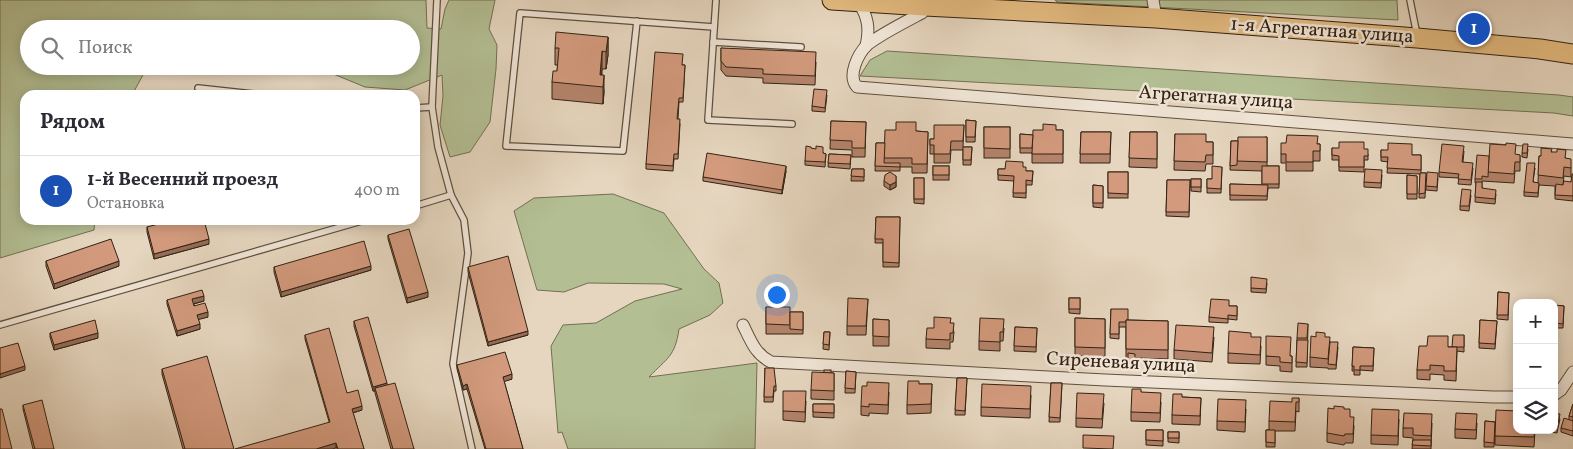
<!DOCTYPE html>
<html lang="ru">
<head>
<meta charset="utf-8">
<style>
	:root { --surface:#fff; --page:#f2f2f3; --text:#2b2b33; --muted:#7c7c81; --line:#e1e1e2; --accent:#1a73e8 }
	body { margin:0; font-family:Vollkorn,serif; background:var(--page); color:var(--text) }
	.controls { position:absolute; right:15px; bottom:15px; display:grid; overflow:hidden; border-radius:10px; box-shadow:0 2px 12px #0003 }
	.controls button { width:45px; height:45px; display:grid; place-items:center; padding:0; border:0; border-bottom:1px solid var(--line); background:var(--surface); color:var(--text); font:25px sans-serif }
	.you { position:absolute; left:776px; top:294px; width:18px; height:18px; margin:-12px; border:4px solid #fff; border-radius:50%; background:#1a73e8; box-shadow:0 0 0 8px #1a73e833 }
	.badge { display:grid; place-items:center; width:32px; height:32px; border-radius:50%; background:var(--accent); color:#fff; font-size:16px; font-weight:700 }
	.pin { position:absolute; translate:-50% -50%; border:2px solid #fff; box-shadow:0 1px 5px #0006 }
	.list { margin:0; padding:0; list-style:none }
	h2 { display:flex; justify-content:space-between; align-items:center; height:65px; margin:0; padding:0 20px; font-size:21px }
	h2 small { font-size:16px; font-weight:400; color:var(--muted) }
	.list li { display:grid; grid-template-columns:32px 1fr auto; gap:15px; align-items:center; box-sizing:border-box; height:70px; padding:0 20px; border-top:1px solid var(--line) }
	.list b { display:block; font-size:19px; white-space:nowrap }
	.list p { margin:0; font-size:16px; white-space:nowrap; color:var(--muted) }
	.list em { font-size:16px; font-style:normal; color:var(--muted) }
	.icon { flex:none; width:28px; height:28px; fill:none; stroke:currentColor; stroke-width:2; stroke-linecap:round; stroke-linejoin:round }
	.map { position:relative; flex:none; width:1573px; height:449px; overflow:hidden }
	.search { position:absolute; background:var(--surface); box-shadow:0 2px 12px #0003; left:20px; top:20px; width:400px; height:55px; display:flex; align-items:center; gap:12px; box-sizing:border-box; padding:0 18px; border-radius:28px; color:var(--muted); font-size:19px }
	.panel { position:absolute; background:var(--surface); box-shadow:0 2px 12px #0003; left:20px; top:90px; width:400px; height:135px; border-radius:15px }
	.map>svg:first-child { display:block }
	.green { fill:#b3be93; stroke:#727053 }
	.lines { fill:none; stroke-linecap:round; stroke-linejoin:round }
	.service-casing { stroke:#5f4f3e; stroke-width:8 }
	.minor-casing { stroke:#5f4f3e; stroke-width:13 }
	.primary-casing { stroke:#322213; stroke-width:21 }
	.service { stroke:#efe4d5; stroke-width:5.5 }
	.minor { stroke:#efe4d5; stroke-width:11 }
	.primary { stroke:#e3bb80; stroke-width:19 }
	.wall { fill:#b5846c; stroke:#322213 }
	.shaded-wall { fill:#946c58; stroke:#322213 }
	.building { fill:#d39a7d; stroke:#322213 }
	.labels { text-anchor:middle; dominant-baseline:central; stroke-width:5; stroke-linejoin:round; paint-order:stroke }
	.street-label { font-size:19px; fill:#322213; stroke:#efe4d5 }
</style>
</head>
<body>
<div class="map">
<svg width="1573" height="449" viewBox="0 0 1573 449">
	<rect width="100%" height="100%" fill="#e6d6bf"/>
	<filter id="stains"><feTurbulence type="fractalNoise" baseFrequency=".004" numOctaves="4"/><feColorMatrix values="0 0 0 0 .2 0 0 0 0 .09 0 0 0 0 .02 0 0 0 .5 -.17"/></filter>
	<radialGradient id="worn" r=".72"><stop offset=".6" stop-color="#630" stop-opacity="0"/><stop offset="1" stop-color="#630" stop-opacity=".3"/></radialGradient>
	<!-- green -->
	<g class="green">
		<polygon points="0,0 426,0 427,28 441,29 445,9 449,0 495,0 489,29 497,45 496,69 490,122 470,152 450,157 440,125 443,96 442,75 405,90 365,87 314,66 411,66 411,29 29,29 29,66 165,66 144,73 132,95 25,95 25,220 95,220 94,230 0,258"/>
		<polygon points="1055,0 1397,0 1398,20 1057,2"/>
		<polygon points="887,51 1559,95 1573,97 1573,116 1554,113 860,76 870,60"/>
		<path d="M613 194 664 213 704 269 719 283 723 303 710 315 679 329C675 357 667 358 649 377L757 363 755 449H568L562 432 558 433 551 346 563 325 596 323 635 301 682 289 664 284 588 283 564 292 537 290 514 211 534 198Z"/>
	</g>
	<g class="lines">
		<defs>
			<g id="service">
				<polyline points="437,0 432,107 438,147 451,195 464,220 468,253 453,364 472,449"/>
				<polyline points="716,0 708,120 792,124"/>
				<polyline points="1410,0 1417,35"/>
				<polyline points="637,21 623,151 506,146 520,13 714,27"/>
				<polyline points="713,42 801,47"/>
				<polyline points="198,88 264,95"/>
				<polyline points="415,108 432,107"/>
				<polyline points="415,206 451,195"/>
				<polyline points="0,325 365,220"/>
			</g>
			<g id="minor">
				<polyline points="1153,0 1156,18"/>
				<path d="M858 2C868 16 870 29 866 46"/>
				<path d="M925 6 922 13C905 22 881 34 867 45 858 54 847 76 857 87L1573 144"/>
				<path d="M743 325C751 341 755 354 771 362L1105 380 1493 397H1517"/>
				<polyline points="1554,395 1561,390 1573,372"/>
			</g>
			<polyline id="primary" points="832,0 925,6 1156,18 1417,38 1540,49 1573,54"/>
		</defs>
		<!-- service casing -->
		<use href="#service" class="service-casing"/>
		<!-- minor casing -->
		<use href="#minor" class="minor-casing"/>
		<!-- primary casing -->
		<use href="#primary" class="primary-casing"/>
		<!-- service -->
		<use href="#service" class="service"/>
		<!-- minor -->
		<use href="#minor" class="minor"/>
		<!-- primary -->
		<use href="#primary" class="primary"/>
	</g>
	<!-- wall -->
	<g class="wall">
		<polygon points="608,37 608,55 606,69 602,69 602,75 604,92 603,104 552,99 552,82 557,71 558,65 555,65 555,48"/>
		<polygon points="721,48 816,62 815,85 763,83 763,78 726,76 721,70"/>
		<polygon points="682,65 685,65 683,102 679,102 678,119 680,124 678,159 674,159 673,171 646,169 646,164"/>
		<polygon points="827,95 825,112 812,111 812,106"/>
		<polygon points="966,120 976,121 975,142 966,142"/>
		<polygon points="831,121 866,122 865,157 852,157 852,150 830,149"/>
		<polygon points="964,125 963,147 972,147 971,165 963,165 963,150 951,150 950,163 934,163 934,154 930,154 930,139 934,139"/>
		<rect x="984" y="127" width="26" height="31"/>
		<polygon points="1056,130 1063,130 1063,163 1032,163 1032,153 1020,153 1020,134 1033,135"/>
		<polygon points="916,131 928,132 927,173 912,173 912,167 900,167 900,171 875,171 876,143 885,143"/>
		<polygon points="1081,132 1111,132 1110,163 1080,163"/>
		<polygon points="1130,132 1157,132 1157,168 1129,167"/>
		<polygon points="1175,134 1206,142 1213,142 1213,164 1206,164 1205,171 1174,170"/>
		<polygon points="1267,137 1267,166 1279,166 1279,188 1268,188 1267,200 1230,200 1230,184 1262,185 1262,171 1230,170 1231,141 1238,141"/>
		<polygon points="1286,143 1320,144 1320,161 1313,161 1313,171 1286,171 1286,163 1281,163 1281,154"/>
		<polygon points="811,148 826,154 825,167 805,165 805,161"/>
		<polygon points="1332,148 1368,154 1368,160 1364,160 1364,172 1339,171 1339,160 1332,160"/>
		<polygon points="1528,149 1527,158 1522,157 1522,153"/>
		<polygon points="1381,150 1412,155 1421,155 1421,173 1426,173 1425,198 1419,198 1420,174 1387,173 1388,162 1381,161"/>
		<polygon points="1464,151 1463,162 1473,168 1471,185 1458,184 1459,178 1439,177 1439,172"/>
		<polygon points="1552,152 1566,158 1571,168 1571,177 1564,176 1563,185 1571,182 1573,174 1573,201 1555,199 1555,186 1539,185 1538,197 1524,196 1524,192 1535,168 1533,182 1538,183 1539,156 1541,156"/>
		<polygon points="829,154 851,155 850,169 828,167"/>
		<polygon points="1516,155 1520,155 1520,171 1515,171 1514,183 1482,181 1482,188 1496,194 1495,204 1475,202 1476,183 1475,183 1475,179 1489,156"/>
		<rect x="933" y="166" width="16" height="14"/>
		<polygon points="1023,167 1026,171 1033,171 1032,185 1026,185 1026,198 1013,197 1014,181 998,180 998,169 1005,169"/>
		<polygon points="1222,167 1221,193 1207,193 1207,179 1212,179"/>
		<polygon points="852,169 864,169 864,181 851,181"/>
		<polygon points="786,171 782,194 703,181 703,177"/>
		<rect x="1108" y="172" width="20" height="26"/>
		<polygon points="1382,175 1381,188 1364,187 1364,182"/>
		<polygon points="1407,175 1417,176 1417,199 1407,199"/>
		<polygon points="896,176 896,187 890,190 884,186 884,181"/>
		<polygon points="914,178 924,178 924,204 914,203"/>
		<polygon points="1438,178 1437,191 1426,190 1426,186"/>
		<polygon points="1191,179 1201,179 1201,192 1191,191"/>
		<polygon points="1167,180 1190,180 1189,217 1166,216"/>
		<polygon points="1093,185 1103,186 1103,208 1093,207"/>
		<polygon points="1471,195 1469,211 1460,210 1460,206"/>
		<polygon points="876,217 900,217 899,267 883,267 883,243 875,243"/>
		<polygon points="147,227 209,244 154,259 147,232"/>
		<polygon points="388,235 428,297 407,303 388,239"/>
		<polygon points="46,261 119,266 54,289 46,266"/>
		<polygon points="274,267 371,270 281,297 274,272"/>
		<polygon points="468,267 528,335 488,346 468,272"/>
		<polygon points="1267,283 1266,293 1251,292 1251,288"/>
		<polygon points="1498,292 1509,293 1508,320 1497,319"/>
		<polygon points="1069,298 1080,298 1080,314 1069,313"/>
		<polygon points="868,299 866,335 847,335 847,326"/>
		<polygon points="167,300 204,301 194,304 194,306 208,317 198,319 200,329 177,336 167,304"/>
		<polygon points="1554,305 1564,306 1563,328 1554,328"/>
		<polygon points="1229,306 1237,306 1237,320 1228,319 1228,323 1209,322 1209,317"/>
		<polygon points="766,307 790,312 803,312 803,334 766,334"/>
		<polygon points="1111,309 1128,320 1168,321 1168,359 1135,358 1135,370 1128,370 1128,358 1126,358 1126,327 1119,327 1119,339 1110,338"/>
		<polygon points="1075,318 1105,319 1105,357 1075,356"/>
		<polygon points="873,319 889,320 889,346 873,346"/>
		<polygon points="1480,320 1497,321 1495,349 1479,348"/>
		<polygon points="354,321 387,385 414,449 391,449 375,393 375,391 373,391 354,326"/>
		<polygon points="951,323 954,332 953,342 950,342 950,349 926,348 926,339 934,328"/>
		<polygon points="1308,324 1307,367 1296,367 1297,338"/>
		<polygon points="1015,327 1037,328 1036,352 1014,351"/>
		<polygon points="1004,328 1003,341 1000,341 1000,351 979,350 979,341"/>
		<polygon points="824,332 830,332 829,350 823,349"/>
		<polygon points="50,333 98,338 54,350 50,337"/>
		<polygon points="305,335 347,393 362,410 353,413 364,449 337,449 305,339"/>
		<polygon points="1464,335 1464,352 1457,351 1456,381 1444,380 1444,375 1430,374 1430,380 1417,379 1417,370 1427,346 1452,347"/>
		<polygon points="1214,337 1212,362 1174,359 1174,350"/>
		<polygon points="1325,337 1330,342 1338,347 1336,369 1328,369 1328,368 1310,367 1310,357"/>
		<polygon points="1261,346 1260,364 1228,363 1228,353"/>
		<polygon points="1353,347 1374,348 1373,371 1360,370 1360,375 1354,375 1354,371 1352,371"/>
		<polygon points="1266,356 1292,356 1292,372 1280,371 1280,366 1266,365"/>
		<polygon points="457,365 512,379 504,381 523,449 485,449 467,389 463,390 457,369"/>
		<polygon points="765,368 776,386 776,391 774,391 773,402 764,402"/>
		<polygon points="162,369 234,449 183,449 162,374"/>
		<polygon points="846,371 856,372 855,393 845,393"/>
		<polygon points="831,373 834,373 834,400 811,399 811,390"/>
		<polygon points="957,378 967,378 965,415 955,415"/>
		<polygon points="1051,383 1062,383 1060,422 1049,422"/>
		<polygon points="919,384 932,384 931,413 907,414 907,405"/>
		<polygon points="889,392 888,414 869,413 869,416 861,415 861,406"/>
		<polygon points="1141,392 1161,402 1160,422 1131,421 1131,412"/>
		<polygon points="1031,395 1030,418 981,416 981,407"/>
		<polygon points="1182,397 1201,398 1200,425 1172,424 1172,415"/>
		<polygon points="1299,398 1299,412 1296,411 1295,431 1275,431 1275,447 1266,447 1266,430 1269,430 1269,421 1292,402"/>
		<polygon points="806,401 805,422 783,420 783,411"/>
		<polygon points="1104,403 1102,428 1076,427 1076,418"/>
		<polygon points="813,404 834,404 834,418 813,417"/>
		<polygon points="1573,404 1573,436 1561,432 1561,428 1569,420 1569,416"/>
		<polygon points="23,405 54,449 33,449 23,409"/>
		<polygon points="1246,409 1245,432 1217,430 1217,421"/>
		<polygon points="1344,409 1350,417 1354,426 1353,443 1345,443 1344,445 1327,442 1327,433"/>
		<polygon points="1554,413 1560,419 1557,433 1551,432 1551,430 1554,430"/>
		<polygon points="1399,419 1398,445 1371,444 1371,435"/>
		<polygon points="1485,421 1495,422 1494,447 1484,447"/>
		<polygon points="1432,423 1431,449 1412,449 1413,438 1403,437 1403,428"/>
		<polygon points="1477,423 1476,439 1455,438 1455,429"/>
		<polygon points="1146,430 1163,430 1163,446 1146,445"/>
		<polygon points="1535,430 1534,447 1495,445 1495,436"/>
		<polygon points="1168,432 1179,432 1179,443 1168,442"/>
	</g>
	<!-- shaded-wall -->
	<g class="shaded-wall">
		<polygon points="608,37 608,55 606,69 606,52"/>
		<polygon points="602,51 602,69 600,87 600,75"/>
		<polygon points="604,75 604,92 603,104 603,87"/>
		<polygon points="786,166 786,171 782,194 782,190"/>
		<polygon points="896,182 896,187 890,190 890,185"/>
		<polygon points="209,239 209,244 154,259 154,254"/>
		<polygon points="119,261 119,266 54,289 54,284"/>
		<polygon points="371,266 371,270 281,297 281,292"/>
		<polygon points="428,292 428,297 407,303 407,298"/>
		<polygon points="204,296 204,301 192,304 192,299"/>
		<polygon points="208,312 208,317 197,320 197,315"/>
		<polygon points="200,324 200,329 177,336 177,331"/>
		<polygon points="528,331 528,335 488,346 488,342"/>
		<polygon points="98,333 98,338 54,350 54,345"/>
		<polygon points="25,366 25,370 0,378 0,374"/>
		<polygon points="512,374 512,379 503,382 503,377"/>
		<polygon points="387,383 387,387 375,388 375,391 373,391 373,387"/>
		<polygon points="467,384 467,389 463,390 463,386"/>
		<polygon points="362,406 362,410 352,413 352,409"/>
		<polygon points="336,443 336,448 332,449 316,449"/>
	</g>
	<!-- building -->
	<g class="building">
		<polygon points="556,32 608,37 606,52 602,51 600,75 604,75 603,87 552,82 553,71 557,71 559,48 555,48"/>
		<polygon points="721,48 816,52 815,76 763,74 763,69 726,67 721,61"/>
		<polygon points="655,52 683,54 682,65 685,65 683,98 679,98 677,119 680,119 678,154 674,154 673,166 646,164"/>
		<polygon points="814,89 827,90 825,108 812,106"/>
		<polygon points="966,120 976,121 975,137 966,137"/>
		<polygon points="831,121 866,122 865,148 852,148 852,141 830,140"/>
		<polygon points="896,122 916,122 916,131 928,132 927,164 912,164 912,158 884,158 885,130 896,130"/>
		<polygon points="1043,124 1056,125 1056,130 1063,130 1063,154 1032,154 1033,130 1043,130"/>
		<polygon points="934,125 964,125 963,141 951,141 950,154 934,154 934,145 930,145 930,139 934,139"/>
		<polygon points="984,127 1010,127 1010,149 984,148"/>
		<polygon points="1081,132 1111,132 1110,154 1080,154"/>
		<polygon points="1130,132 1157,132 1157,159 1129,158"/>
		<polygon points="1020,134 1033,135 1032,148 1020,148"/>
		<polygon points="1175,134 1206,134 1206,142 1213,142 1213,155 1206,155 1205,162 1174,161"/>
		<polygon points="1287,135 1318,136 1317,144 1320,144 1320,151 1313,151 1313,162 1286,162 1286,154 1281,154 1281,143 1286,143"/>
		<polygon points="1238,137 1267,137 1267,162 1237,161"/>
		<polygon points="1231,141 1238,141 1237,165 1230,166"/>
		<polygon points="1339,142 1364,142 1364,149 1368,149 1368,156 1364,156 1364,167 1339,167 1339,156 1332,155 1332,148 1339,148"/>
		<polygon points="876,143 885,143 884,163 900,163 900,167 875,166"/>
		<polygon points="1388,143 1412,144 1412,155 1421,155 1421,170 1387,168 1388,157 1381,157 1381,150 1388,150"/>
		<polygon points="1506,143 1516,144 1515,154 1520,155 1520,162 1515,162 1514,174 1488,172 1490,144 1506,145"/>
		<polygon points="1442,144 1464,146 1462,162 1473,163 1471,180 1458,179 1459,174 1439,172"/>
		<polygon points="1523,144 1528,144 1527,153 1522,153"/>
		<polygon points="806,146 811,147 811,148 816,149 816,146 823,147 823,153 826,154 825,162 805,161"/>
		<polygon points="963,147 972,147 971,160 963,160"/>
		<polygon points="1541,148 1552,149 1551,152 1557,152 1557,149 1566,150 1565,158 1571,159 1571,168 1564,167 1563,178 1538,175 1539,156 1541,156"/>
		<polygon points="707,153 786,166 782,190 703,177"/>
		<polygon points="829,154 851,155 850,164 828,163"/>
		<polygon points="1477,155 1489,156 1488,177 1482,176 1482,179 1475,179"/>
		<polygon points="1006,161 1023,162 1023,167 1026,167 1026,171 1033,171 1032,181 1026,180 1026,193 1013,193 1014,176 998,175 998,169 1005,169"/>
		<polygon points="1527,163 1535,163 1533,182 1539,183 1538,193 1524,192"/>
		<rect x="933" y="166" width="16" height="9"/>
		<polygon points="1212,166 1222,167 1221,189 1207,188 1207,179 1212,179"/>
		<rect x="1262" y="166" width="17" height="18"/>
		<polygon points="852,169 864,169 864,177 851,176"/>
		<polygon points="1365,169 1382,170 1381,183 1364,182"/>
		<polygon points="890,172 896,176 896,182 890,185 884,181 885,175"/>
		<polygon points="1108,172 1128,172 1128,194 1108,193"/>
		<polygon points="1427,172 1438,173 1437,187 1426,186"/>
		<polygon points="1420,173 1426,173 1425,193 1419,194"/>
		<polygon points="1572,174 1573,174 1573,196 1555,195 1556,184 1563,185 1564,181 1571,182"/>
		<polygon points="1407,175 1417,176 1417,194 1407,194"/>
		<rect x="914" y="178" width="10" height="21"/>
		<rect x="1191" y="179" width="10" height="8"/>
		<polygon points="1167,180 1190,180 1189,212 1166,212"/>
		<polygon points="1476,182 1482,182 1482,188 1496,190 1495,199 1475,197"/>
		<polygon points="1230,184 1268,185 1267,196 1230,195"/>
		<polygon points="1093,185 1103,186 1103,203 1093,203"/>
		<polygon points="1462,189 1471,190 1469,206 1460,206"/>
		<polygon points="876,217 900,217 899,263 883,262 883,239 875,239"/>
		<polygon points="173,220 204,220 209,239 154,254 147,227"/>
		<polygon points="409,229 428,292 407,298 388,235"/>
		<polygon points="111,239 119,261 54,284 46,261"/>
		<polygon points="364,241 371,266 281,292 274,267"/>
		<polygon points="508,256 528,331 488,342 468,267"/>
		<polygon points="1251,277 1267,279 1266,289 1251,288"/>
		<polygon points="202,290 204,296 192,299 194,306 205,303 208,312 197,315 200,324 177,331 167,300"/>
		<polygon points="1498,292 1509,293 1508,315 1497,315"/>
		<polygon points="848,298 868,299 866,326 847,326"/>
		<rect x="1069" y="298" width="11" height="11"/>
		<polygon points="1211,299 1229,300 1229,306 1237,306 1237,316 1228,315 1228,319 1209,317"/>
		<polygon points="1554,305 1564,306 1563,324 1554,323"/>
		<polygon points="766,307 790,307 790,325 766,324"/>
		<polygon points="1111,309 1128,309 1128,320 1126,320 1126,322 1119,322 1119,334 1110,334"/>
		<polygon points="790,312 803,312 803,330 790,329"/>
		<polygon points="368,317 387,383 373,387 354,321"/>
		<polygon points="934,317 951,318 950,323 954,323 953,333 950,333 950,340 926,339 927,328 934,328"/>
		<polygon points="980,318 1004,319 1003,332 1000,332 1000,342 979,341"/>
		<polygon points="1075,318 1105,319 1105,348 1075,347"/>
		<polygon points="873,319 889,320 889,337 873,336"/>
		<polygon points="95,320 98,333 54,345 50,333"/>
		<polygon points="1126,320 1168,321 1168,350 1126,349"/>
		<polygon points="1480,320 1497,321 1495,344 1479,343"/>
		<polygon points="1298,323 1308,324 1307,338 1297,338"/>
		<polygon points="1176,325 1214,327 1212,353 1174,350"/>
		<polygon points="1015,327 1037,328 1036,347 1014,346"/>
		<polygon points="329,328 347,393 358,390 362,406 352,409 364,449 338,449 336,443 316,449 235,449 330,422 305,335"/>
		<polygon points="1229,331 1251,333 1251,337 1261,337 1260,355 1228,353"/>
		<polygon points="824,332 830,332 829,345 823,344"/>
		<polygon points="1316,332 1325,333 1325,337 1330,337 1328,359 1310,357 1311,336 1316,337"/>
		<polygon points="1453,335 1464,335 1464,347 1452,347"/>
		<polygon points="1266,336 1291,337 1290,356 1292,356 1292,363 1280,362 1280,357 1266,356"/>
		<polygon points="1428,336 1448,336 1448,347 1457,347 1456,371 1444,371 1444,366 1430,365 1430,370 1417,370 1419,346 1427,346"/>
		<polygon points="1297,340 1308,340 1307,363 1296,362"/>
		<polygon points="1330,342 1338,342 1336,365 1328,364"/>
		<polygon points="18,343 25,366 0,374 0,348"/>
		<polygon points="1353,347 1374,348 1373,366 1360,366 1360,370 1354,370 1354,366 1352,366"/>
		<polygon points="505,352 512,374 503,377 523,449 486,449 467,384 463,386 457,365"/>
		<polygon points="1128,353 1135,354 1135,365 1128,365"/>
		<polygon points="207,356 234,449 185,449 162,369"/>
		<polygon points="765,368 774,368 776,386 774,386 773,397 764,397"/>
		<rect x="824" y="370" width="7" height="3"/>
		<polygon points="846,371 856,372 855,389 845,388"/>
		<polygon points="812,372 834,373 834,391 811,390"/>
		<polygon points="957,378 967,378 965,411 955,410"/>
		<polygon points="908,381 919,381 919,384 932,384 931,404 907,405"/>
		<polygon points="867,382 889,383 888,405 869,404 869,407 861,406 862,386 867,386"/>
		<polygon points="395,383 414,449 393,449 375,388"/>
		<polygon points="1051,383 1062,383 1060,418 1049,417"/>
		<polygon points="982,384 1031,386 1030,409 981,407"/>
		<polygon points="1132,389 1141,389 1141,392 1161,393 1160,413 1131,412"/>
		<polygon points="783,391 806,391 805,412 783,411"/>
		<polygon points="1077,393 1104,394 1102,419 1076,418"/>
		<polygon points="1173,394 1182,394 1182,397 1201,398 1200,416 1172,415"/>
		<polygon points="1292,398 1299,398 1299,402 1296,402 1295,422 1269,421 1270,401 1292,402"/>
		<polygon points="1218,399 1246,400 1245,422 1217,421"/>
		<polygon points="42,400 54,449 35,449 23,405"/>
		<polygon points="813,404 834,404 834,413 813,412"/>
		<polygon points="1573,404 1573,417 1569,416"/>
		<polygon points="1334,406 1344,407 1344,409 1350,409 1350,417 1354,417 1353,434 1345,434 1344,436 1327,433 1328,408 1334,409"/>
		<polygon points="0,409 2,409 12,449 0,449"/>
		<polygon points="1372,409 1399,410 1398,436 1371,435"/>
		<polygon points="1496,410 1517,411 1517,430 1535,430 1534,437 1495,436"/>
		<polygon points="1404,413 1432,414 1431,436 1413,435 1413,428 1403,428"/>
		<polygon points="1456,413 1477,414 1476,430 1455,429"/>
		<polygon points="1554,413 1560,414 1557,428 1554,428"/>
		<polygon points="1564,418 1573,421 1573,431 1561,428"/>
		<polygon points="1485,421 1495,422 1494,443 1484,442"/>
		<polygon points="1146,430 1163,430 1163,441 1146,440"/>
		<polygon points="1266,430 1275,430 1275,443 1266,442"/>
		<rect x="1168" y="432" width="11" height="6"/>
		<polygon points="1083,435 1114,436 1113,449 1083,448"/>
		<polygon points="1413,440 1431,440 1431,446 1412,445"/>
	</g>
	<g class="labels">
		<!-- street labels -->
		<g class="street-label">
			<text transform="translate(1322 31) rotate(4)">1-я Агрегатная улица</text>
			<text transform="translate(1216 98) rotate(4)">Агрегатная улица</text>
			<text transform="translate(1121 363) rotate(3)">Сиреневая улица</text>
		</g>
	</g>
	<rect width="100%" height="100%" filter="url(#stains)"/>
	<rect width="100%" height="100%" fill="url(#worn)"/>
</svg>
<div class="controls">
<button>+</button>
<button>−</button>
<button><svg class="icon" aria-label="layers" viewBox="0 0 24 24"><path d="M12 4l9 5-9 5-9-5zM3 14l9 5 9-5"/></svg></button>
</div>
<div class="you"></div>
<div class="pin badge" style="left:1474px;top:29px;background:#1a4fb4">1</div>
<div class="search"><svg class="icon" aria-label="search" viewBox="0 0 24 24"><circle cx="10" cy="10" r="6"/><path d="M15 15l6 6"/></svg>Поиск</div>
<section class="panel">
<h2>Рядом<small></small></h2>
<ul class="list">
<li><span class="badge" style="background:#1a4fb4">1</span><div><b>1-й Весенний проезд</b><p>Остановка</p></div><em>400 m</em></li>
</ul>
</section>
</div>
</body>
</html>
